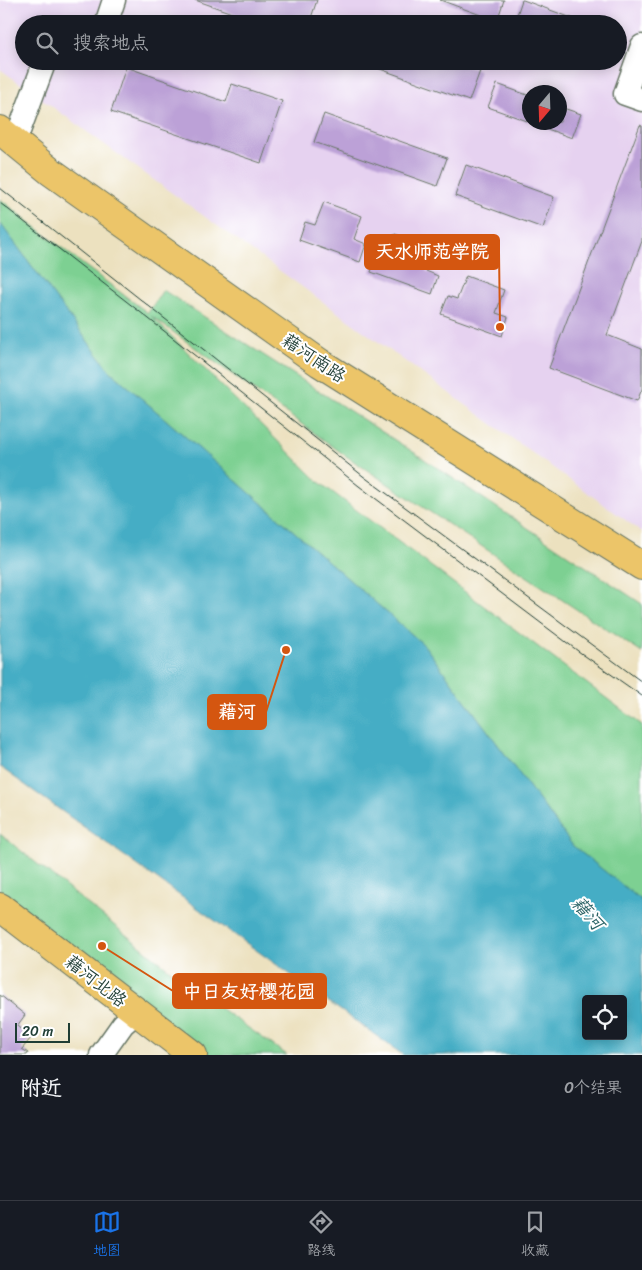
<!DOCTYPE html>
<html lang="zh">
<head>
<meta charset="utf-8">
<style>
	:root { --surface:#171b24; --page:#20242c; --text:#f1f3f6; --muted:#9ea1a6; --line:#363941; --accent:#1a73e8 }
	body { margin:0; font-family:Sriracha,"LXGW WenKai TC",sans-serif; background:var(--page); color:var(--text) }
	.controls { position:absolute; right:15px; bottom:15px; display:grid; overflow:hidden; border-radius:5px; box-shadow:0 2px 12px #0003 }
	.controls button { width:45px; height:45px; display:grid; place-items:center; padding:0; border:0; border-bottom:1px solid var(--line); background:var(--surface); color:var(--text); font:25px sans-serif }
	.compass { position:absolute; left:522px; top:85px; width:45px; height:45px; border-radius:50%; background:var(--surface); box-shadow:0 2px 12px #0003; rotate:199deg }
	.scale { position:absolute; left:15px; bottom:12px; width:55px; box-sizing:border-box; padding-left:5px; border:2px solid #1f3d34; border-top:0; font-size:14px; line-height:18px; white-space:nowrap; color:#1f3d34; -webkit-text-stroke:4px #fff; paint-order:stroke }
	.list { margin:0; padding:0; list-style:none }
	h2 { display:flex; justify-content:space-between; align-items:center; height:65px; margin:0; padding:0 20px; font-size:21px }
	h2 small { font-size:16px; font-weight:400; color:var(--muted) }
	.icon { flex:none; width:28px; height:28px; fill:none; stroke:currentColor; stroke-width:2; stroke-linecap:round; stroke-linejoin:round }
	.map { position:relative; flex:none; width:642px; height:1055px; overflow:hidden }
	.search { position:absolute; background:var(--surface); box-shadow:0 2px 12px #0003; left:15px; right:15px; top:15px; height:55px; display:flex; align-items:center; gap:12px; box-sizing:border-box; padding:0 18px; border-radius:28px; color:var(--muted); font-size:19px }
	.sheet { height:145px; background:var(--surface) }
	nav { display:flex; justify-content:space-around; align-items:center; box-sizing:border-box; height:70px; border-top:1px solid var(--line); background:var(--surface); font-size:14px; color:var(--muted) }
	nav a { display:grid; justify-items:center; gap:2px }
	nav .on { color:var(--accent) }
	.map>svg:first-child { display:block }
	.built { fill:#e6d2f0; fill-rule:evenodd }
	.green { fill:#7dd092; stroke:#4e8663 }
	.water { fill:#45adc5; stroke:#32757c; fill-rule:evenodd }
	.building { fill:#bca1d7 }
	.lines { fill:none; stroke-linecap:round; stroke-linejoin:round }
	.minor-casing { stroke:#677665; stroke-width:25 }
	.major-casing { stroke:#677665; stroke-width:30 }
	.minor { stroke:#fff; stroke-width:22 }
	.major { stroke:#ecc569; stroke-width:28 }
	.tram { stroke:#1f3d34; stroke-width:1 }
	.labels { text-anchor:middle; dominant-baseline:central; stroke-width:4; stroke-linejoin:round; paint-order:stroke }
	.street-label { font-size:18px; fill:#1f3d34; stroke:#fff }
	.water-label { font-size:19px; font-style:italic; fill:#2c6467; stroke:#fff }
	.leader { fill:none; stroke:#d45610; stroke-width:2 }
	.callout-dot { fill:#d45610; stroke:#fff; stroke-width:2 }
	.callout { fill:#d45610; stroke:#d45610; stroke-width:2 }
	.callout-label { font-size:19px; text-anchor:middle; font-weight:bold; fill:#fff }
</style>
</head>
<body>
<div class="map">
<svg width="642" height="1055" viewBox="0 0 642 1055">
	<rect width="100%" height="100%" fill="#fff"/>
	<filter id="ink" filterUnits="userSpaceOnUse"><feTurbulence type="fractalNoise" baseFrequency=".02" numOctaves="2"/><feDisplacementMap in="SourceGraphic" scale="10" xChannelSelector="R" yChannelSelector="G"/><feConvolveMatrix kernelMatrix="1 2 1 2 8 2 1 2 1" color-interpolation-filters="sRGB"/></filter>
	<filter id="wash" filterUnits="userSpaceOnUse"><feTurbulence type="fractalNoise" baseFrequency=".0096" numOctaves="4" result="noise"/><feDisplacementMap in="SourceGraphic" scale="20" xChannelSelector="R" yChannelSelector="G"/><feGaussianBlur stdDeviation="1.12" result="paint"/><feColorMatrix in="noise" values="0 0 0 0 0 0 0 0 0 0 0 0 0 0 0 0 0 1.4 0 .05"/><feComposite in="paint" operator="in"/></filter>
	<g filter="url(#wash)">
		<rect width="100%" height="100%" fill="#ece1bf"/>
		<!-- built -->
		<path class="built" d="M0 0H642V532L0 69ZM24 24H618V61H24ZM530 92H560V122H530Z"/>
		<!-- green -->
		<g class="green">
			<polygon points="0,199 85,266 148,313 163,290 421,457 642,604 642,653 346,456 151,316 319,482 642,725 642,901 573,846 424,645 109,370 0,223"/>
			<polygon points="0,834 200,994 287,1055 206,1055 0,899"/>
		</g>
		<!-- water -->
		<path class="water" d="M0 223 109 370 424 645 573 846 642 901V1055H403L0 767ZM586 999H623V1036H586Z"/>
		<g id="blocks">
			<!-- building -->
			<g class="building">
				<polygon points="195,0 317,0 309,24 250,24 252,20"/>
				<polygon points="440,0 504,0 497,21"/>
				<polygon points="522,0 523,0 588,24 514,24"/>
				<polygon points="358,61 451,61 480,71 469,101"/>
				<polygon points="126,67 226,102 232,84 282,101 261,163 111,112"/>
				<polygon points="497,84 530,96 530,122 488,107"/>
				<polygon points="560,107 581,114 572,138 531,123 560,122"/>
				<polygon points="324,114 447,158 437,186 314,142"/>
				<polygon points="640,125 642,126 642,241 607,335 642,349 642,389 637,401 549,368"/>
				<polygon points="466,165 554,197 543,228 455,196"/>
				<polygon points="324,202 362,216 354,239 366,244 360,262 299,240 305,222 315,225"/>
				<polygon points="395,234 434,248 426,271 438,276 432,294 371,272 377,254 387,257"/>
				<polygon points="466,276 504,290 496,313 508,317 502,336 441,314 448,296 457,299"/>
				<polygon points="0,995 25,1015 17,1026 31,1038 22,1049 28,1053 27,1055 0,1055"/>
			</g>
		</g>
	</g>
	<g filter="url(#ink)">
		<use href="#blocks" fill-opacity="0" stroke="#677665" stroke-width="1"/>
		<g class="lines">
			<defs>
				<g id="minor">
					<polyline points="106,24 114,0"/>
					<polyline points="642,46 625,94 642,100"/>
					<polyline points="15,142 45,61"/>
					<polyline points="101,1055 123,1024 137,1012"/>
				</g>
				<g id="major">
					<polyline points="0,130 50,171 320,363 642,566"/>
					<polyline points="0,907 193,1055"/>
				</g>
			</defs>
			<!-- minor casing -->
			<use href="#minor" class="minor-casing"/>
			<!-- major casing -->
			<use href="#major" class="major-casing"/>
			<!-- minor -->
			<use href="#minor" class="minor"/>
			<!-- major -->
			<use href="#major" class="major"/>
			<!-- tram -->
			<g class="tram">
				<polyline points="0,188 363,476 642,682"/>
				<polyline points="0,203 144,315 359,486 578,651 642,696"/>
			</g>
		</g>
	</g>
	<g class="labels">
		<!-- street labels -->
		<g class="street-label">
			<text transform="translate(314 358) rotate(34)">藉河南路</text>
			<text transform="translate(96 981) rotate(38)">藉河北路</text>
		</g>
		<!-- water labels -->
		<g class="water-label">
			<text transform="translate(588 913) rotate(49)">藉河</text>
		</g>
	</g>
	<!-- callouts -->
	<path class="leader" d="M500 327L499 252M286 650L266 712M102 946L173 991"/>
	<g class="callout-dot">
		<circle cx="500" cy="327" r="5"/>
		<circle cx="286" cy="650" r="5"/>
		<circle cx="102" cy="946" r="5"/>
	</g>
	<g class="callout">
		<rect x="365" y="235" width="134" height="34" rx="5"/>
		<rect x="208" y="695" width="58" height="34" rx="5"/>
		<rect x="173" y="974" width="153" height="34" rx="5"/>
	</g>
	<g class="callout-label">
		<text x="432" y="258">天水师范学院</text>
		<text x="237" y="718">藉河</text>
		<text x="249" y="998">中日友好樱花园</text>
	</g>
</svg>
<div class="controls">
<button><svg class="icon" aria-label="locate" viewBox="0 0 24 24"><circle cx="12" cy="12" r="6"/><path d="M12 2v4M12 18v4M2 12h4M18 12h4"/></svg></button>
</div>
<svg class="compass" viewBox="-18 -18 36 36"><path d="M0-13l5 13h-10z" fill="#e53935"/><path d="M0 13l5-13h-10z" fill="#9ea1a6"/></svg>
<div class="scale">20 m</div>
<div class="search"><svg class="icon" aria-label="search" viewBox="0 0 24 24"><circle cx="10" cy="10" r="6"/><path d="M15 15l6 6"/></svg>搜索地点</div>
</div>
<section class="sheet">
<h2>附近<small>0个结果</small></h2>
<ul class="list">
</ul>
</section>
<nav>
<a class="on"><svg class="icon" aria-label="map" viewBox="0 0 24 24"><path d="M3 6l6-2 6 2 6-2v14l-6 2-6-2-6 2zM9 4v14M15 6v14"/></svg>地图</a>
<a><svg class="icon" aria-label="directions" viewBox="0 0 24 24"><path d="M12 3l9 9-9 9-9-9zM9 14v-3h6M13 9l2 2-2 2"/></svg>路线</a>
<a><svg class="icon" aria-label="saved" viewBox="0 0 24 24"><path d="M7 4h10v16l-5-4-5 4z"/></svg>收藏</a>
</nav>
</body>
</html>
